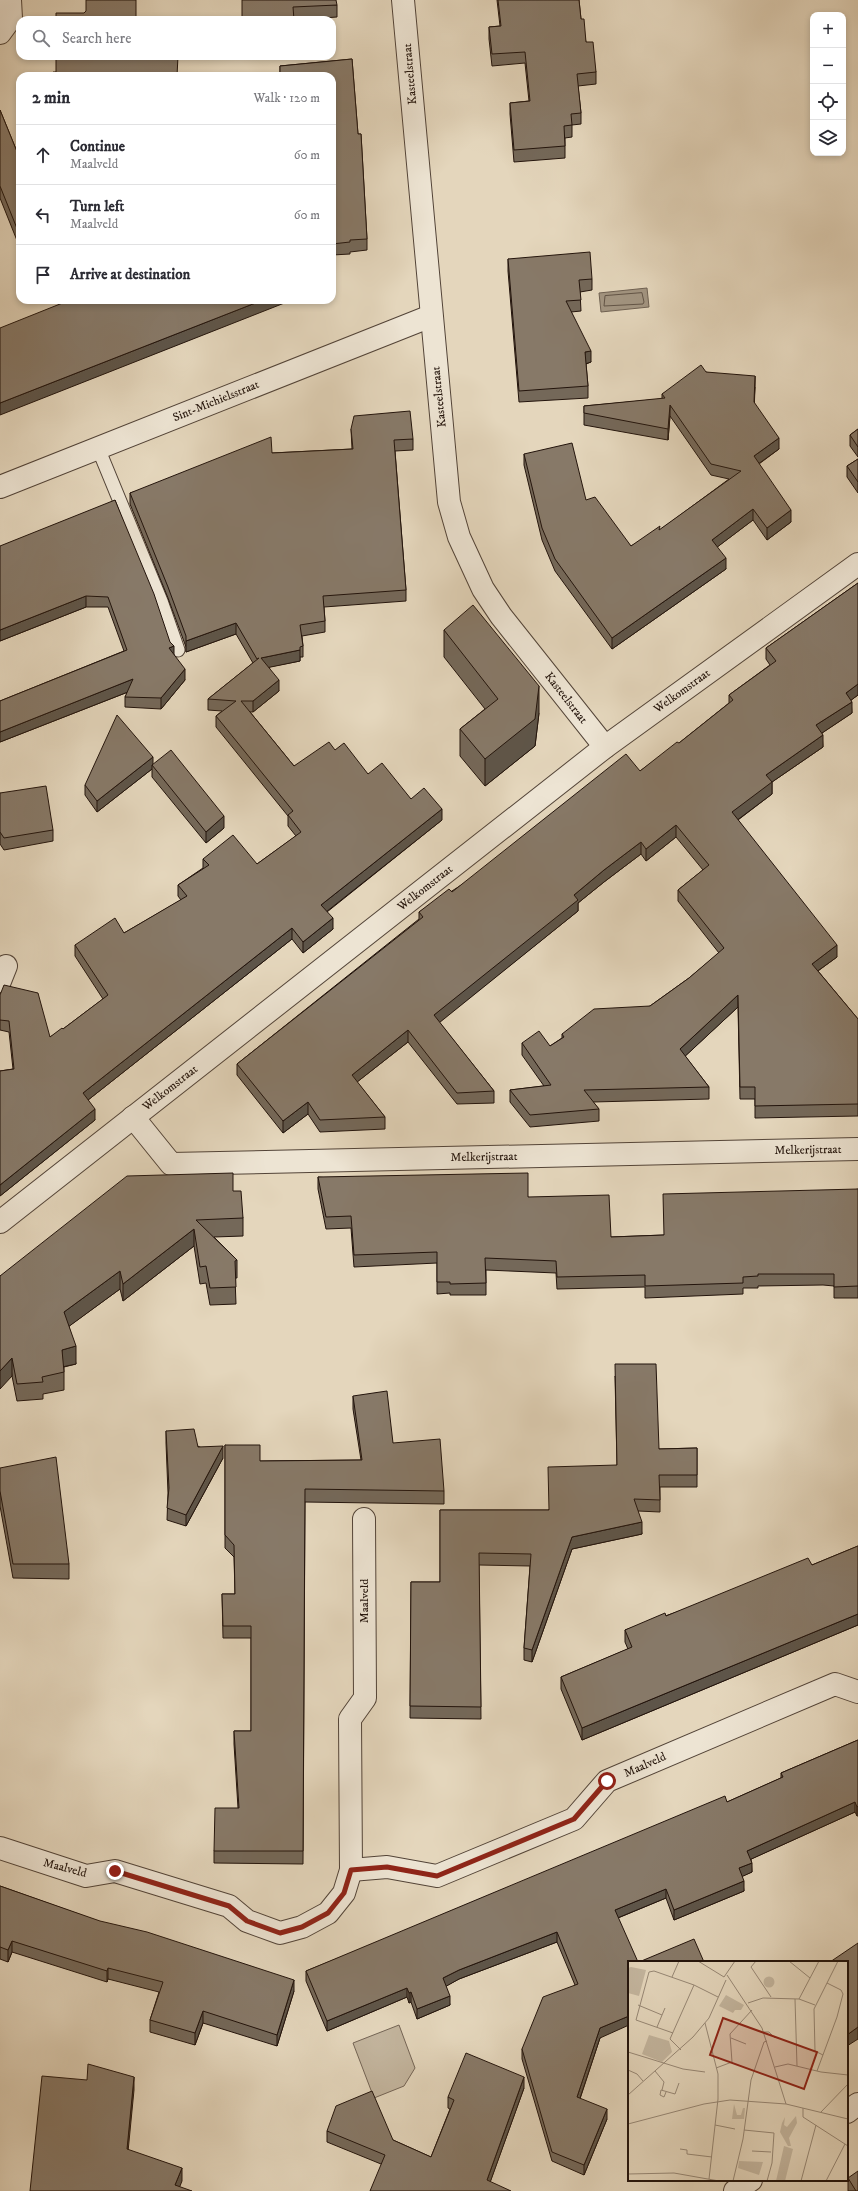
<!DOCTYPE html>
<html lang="en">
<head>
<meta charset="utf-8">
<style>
	:root { --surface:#fff; --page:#f2f2f3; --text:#2b2b33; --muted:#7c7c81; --line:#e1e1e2 }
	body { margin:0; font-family:"IM FELL DW Pica",serif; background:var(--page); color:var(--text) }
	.controls { position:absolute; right:12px; top:12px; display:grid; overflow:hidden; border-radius:8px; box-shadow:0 2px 6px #0003 }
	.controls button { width:36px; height:36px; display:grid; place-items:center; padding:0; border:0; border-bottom:1px solid var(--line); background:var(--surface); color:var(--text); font:20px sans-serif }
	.stop { position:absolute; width:12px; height:12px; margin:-9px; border:3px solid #8f2418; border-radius:50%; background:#fff }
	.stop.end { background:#8f2418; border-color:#fff; box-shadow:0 1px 4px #0008 }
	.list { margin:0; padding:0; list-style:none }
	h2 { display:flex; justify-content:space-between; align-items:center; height:52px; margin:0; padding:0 16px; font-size:17px }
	h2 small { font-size:13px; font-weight:400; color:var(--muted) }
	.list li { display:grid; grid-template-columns:26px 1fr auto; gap:12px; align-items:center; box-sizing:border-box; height:60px; padding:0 16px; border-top:1px solid var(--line) }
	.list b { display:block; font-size:15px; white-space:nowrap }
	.list p { margin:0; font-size:13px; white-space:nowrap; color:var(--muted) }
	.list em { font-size:13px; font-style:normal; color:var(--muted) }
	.icon { flex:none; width:22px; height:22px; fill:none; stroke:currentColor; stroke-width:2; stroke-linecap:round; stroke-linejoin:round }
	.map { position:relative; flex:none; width:858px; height:2191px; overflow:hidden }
	.search { position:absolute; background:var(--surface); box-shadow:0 2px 6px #0003; left:16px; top:16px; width:320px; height:44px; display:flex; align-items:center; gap:10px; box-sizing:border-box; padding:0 14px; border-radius:12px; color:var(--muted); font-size:15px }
	.panel { position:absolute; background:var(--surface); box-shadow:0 2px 6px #0003; left:16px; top:72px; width:320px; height:232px; border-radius:12px }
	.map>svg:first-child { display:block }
	.green { fill:#c3b59e; stroke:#736455 }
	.water { fill:#a29480; stroke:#6f6152 }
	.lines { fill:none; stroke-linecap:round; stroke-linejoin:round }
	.shore { stroke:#625446; stroke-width:1 }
	.service-casing { stroke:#534438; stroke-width:15 }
	.minor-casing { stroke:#534438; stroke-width:24 }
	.tertiary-casing { stroke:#534438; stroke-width:24 }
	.service { stroke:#ede4d3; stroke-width:13 }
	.minor { stroke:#ede4d3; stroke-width:22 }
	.tertiary { stroke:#ede4d3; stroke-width:22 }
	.wall { fill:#746859; stroke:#23140c }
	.shaded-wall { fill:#5e5549; stroke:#23140c }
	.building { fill:#877968; stroke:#23140c }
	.route { stroke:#8f2418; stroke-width:5 }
	.labels { text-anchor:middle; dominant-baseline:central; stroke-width:3; stroke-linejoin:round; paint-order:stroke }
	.street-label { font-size:12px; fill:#23140c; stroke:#ede4d3 }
	.inset-road { fill:none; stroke:#978876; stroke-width:1 }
	.view { fill:#8f2418; fill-opacity:0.15; stroke:#8f2418; stroke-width:2 }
	.inset-edge { fill:none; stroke:#23140c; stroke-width:2 }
</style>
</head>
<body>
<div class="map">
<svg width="858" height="2191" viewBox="0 0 858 2191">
	<rect width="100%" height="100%" fill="#e4d6bc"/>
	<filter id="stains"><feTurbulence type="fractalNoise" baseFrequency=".005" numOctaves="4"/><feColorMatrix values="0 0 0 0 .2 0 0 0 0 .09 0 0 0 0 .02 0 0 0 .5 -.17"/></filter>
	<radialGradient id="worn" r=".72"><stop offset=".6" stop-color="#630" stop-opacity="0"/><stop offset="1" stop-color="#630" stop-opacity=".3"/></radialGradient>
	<!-- green -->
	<polygon class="green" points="399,2025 415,2068 404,2086 374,2098 353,2043"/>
	<!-- water -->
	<polygon class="water" points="647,288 649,307 601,312 599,293"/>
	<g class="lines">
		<!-- shore -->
		<polygon class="shore" points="642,293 644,302 643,304 604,306 605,296"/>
		<defs>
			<polyline id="service" points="98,448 161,601 178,650"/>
			<g id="minor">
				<polyline points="403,0 449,502 459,537 483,589 501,616 605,747"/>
				<polyline points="0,33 11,18 10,0"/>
				<polyline points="0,487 431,316"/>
				<polyline points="0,981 6,966"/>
				<polyline points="133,1117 171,1164 858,1149"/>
				<polyline points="0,1848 86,1876 115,1871 229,1906 247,1921 280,1933 302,1927 328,1913 344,1893 351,1870 350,1719 365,1698 364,1519"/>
				<polyline points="351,1870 387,1867 437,1876 574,1819 607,1781 835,1684 858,1692"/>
				<polyline points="847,2112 858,2104"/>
				<polyline points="735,2191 751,2180"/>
			</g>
			<polyline id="tertiary" points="0,1222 605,747 858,564"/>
		</defs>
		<!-- service casing -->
		<use href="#service" class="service-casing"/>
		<!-- minor casing -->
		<use href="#minor" class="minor-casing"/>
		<!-- tertiary casing -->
		<use href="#tertiary" class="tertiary-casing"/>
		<!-- service -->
		<use href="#service" class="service"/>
		<!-- minor -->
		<use href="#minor" class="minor"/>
		<!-- tertiary -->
		<use href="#tertiary" class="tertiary"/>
	</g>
	<!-- wall -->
	<g class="wall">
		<polygon points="242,0 337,5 337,17 294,20"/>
		<polygon points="497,0 579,0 581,19 586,42 596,72 596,84 578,86 581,113 581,124 572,125 572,137 565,138 565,158 514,162 510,114 510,103 529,101 525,63 492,66 489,39 489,27 500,26"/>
		<polygon points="352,59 358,134 361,134 367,239 367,250 350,252 350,254 332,255 332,76 280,76 280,66"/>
		<polygon points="0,110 20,159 20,248 0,198"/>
		<polygon points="508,259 592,279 592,290 580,292 581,311 571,312 591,362 586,364 588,386 588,398 519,402 508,271"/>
		<polygon points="706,372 755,387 754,403 779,449 759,464 791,522 767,540 753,520 717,547 726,569 612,649 555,571 542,540 524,465 524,454 586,500 631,546 660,530 729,479 711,475 670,416 668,440 584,425 584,406 662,399 662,394"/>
		<polygon points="351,429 413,439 413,450 395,451 406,590 406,601 324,607 325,621 325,632 302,636 303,646 303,657 300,657 300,661 269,667 279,691 253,712 250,712 294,766 335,750 368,774 411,799 442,820 327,912 333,929 303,953 292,939 88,1100 95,1120 0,1196 0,1071 13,1069 9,1032 0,1030 0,995 50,1037 63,1029 103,999 75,956 75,945 124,933 181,900 178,896 178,885 203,868 203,859 257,864 296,836 288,826 288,816 216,727 216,716 222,711 208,710 208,699 253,663 236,634 186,652 186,647 168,598 130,504 130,493 272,453 352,449"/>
		<polygon points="858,429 858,457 850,446 850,435"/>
		<polygon points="858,459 858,493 847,477 847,466"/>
		<polygon points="115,500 174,655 185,680 161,709 125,707 125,697 128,692 0,742 0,701 124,651 108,607 86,607 0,641"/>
		<polygon points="858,583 858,695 851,700 852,713 822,733 823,747 772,782 772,794 738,820 837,957 818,971 858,1019 858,1116 755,1118 755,1099 740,1099 738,1007 685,1056 709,1087 709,1099 593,1102 599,1109 599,1121 530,1127 510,1102 510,1090 544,1086 522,1055 522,1043 550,1046 562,1038 562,1034 650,1006 689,978 719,953 678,901 678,890 703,870 676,837 646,861 641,854 604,882 578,903 578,911 439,1022 494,1091 494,1103 457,1104 408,1042 357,1082 385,1117 385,1129 320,1132 308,1114 283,1133 237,1075 237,1064 419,919 419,912 640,771 679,743 729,703 729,695 770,665 766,659 766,648"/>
		<polygon points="444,630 539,713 535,746 485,786 460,756 460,729 485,709 444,657"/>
		<polygon points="153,764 224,828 206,843 152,777 152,769 97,812 85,795 85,785"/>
		<polygon points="0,793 53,830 53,841 4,850 0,844"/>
		<polygon points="318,1177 528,1197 611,1237 664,1235 858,1189 858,1298 834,1298 834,1286 823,1285 758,1286 758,1288 743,1288 743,1294 645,1298 645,1287 557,1289 556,1273 486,1270 486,1295 450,1295 450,1293 437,1294 437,1263 354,1267 351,1228 326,1229 318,1189"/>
		<polygon points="233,1191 243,1218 243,1236 214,1237 237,1260 237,1278 235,1278 236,1304 210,1305 206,1283 200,1284 194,1246 123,1301 120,1289 69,1326 76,1364 64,1367 64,1390 43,1394 43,1399 17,1401 12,1376 0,1276"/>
		<polygon points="615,1376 659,1449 697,1448 697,1487 660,1487 660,1512 638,1511 642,1534 572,1549 532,1662 524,1660 524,1648 530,1566 479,1565 481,1719 410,1718 411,1582 440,1582 440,1510 548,1510 617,1465"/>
		<polygon points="353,1396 393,1443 444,1491 444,1504 305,1502 303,1864 214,1863 214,1851 238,1808 234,1744 234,1731 251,1731 251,1638 223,1638 222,1594 235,1594 234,1557 225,1548 225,1445 260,1461 361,1460 353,1409"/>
		<polygon points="166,1431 223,1458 186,1526 167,1520 168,1493 166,1443"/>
		<polygon points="0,1468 69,1564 69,1579 13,1578 0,1506"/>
		<polygon points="858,1546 858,1625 582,1740 561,1689 561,1677 628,1649 625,1642 625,1630 812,1565"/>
		<polygon points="858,1740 857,1816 855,1812 751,1859 752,1872 742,1876 744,1891 674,1920 666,1898 618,1918 600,2038 580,2099 607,2119 584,2175 552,2161 522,2059 522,2049 575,1985 557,1942 459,1979 446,1986 450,2005 417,2019 411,2002 409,2003 407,1997 327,2031 306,1981 306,1971 727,1802 781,1778 781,1773"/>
		<polygon points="0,1886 294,1991 277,2046 203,2023 195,2045 150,2032 150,2020 159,1992 108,1979 107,1982 12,1952 8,1962 0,1959"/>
		<polygon points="524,2088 490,2182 381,2164 327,2142 327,2131 393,2140 431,2157 450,2109 448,2108 448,2097"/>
		<polygon points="848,2178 858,2191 848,2191"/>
	</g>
	<!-- shaded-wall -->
	<g class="shaded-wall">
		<polygon points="263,300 292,300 0,415 0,403"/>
		<polygon points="591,351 591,362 585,364 585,352"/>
		<polygon points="755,376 755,387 754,413 754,402"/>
		<polygon points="670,405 670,416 668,440 668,429"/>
		<polygon points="779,438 779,449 754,467 754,456"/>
		<polygon points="753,509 753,520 712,551 712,540"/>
		<polygon points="791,510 791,522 767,540 767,528"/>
		<polygon points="726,558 726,569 612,649 612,638"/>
		<polygon points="86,596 86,607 0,641 0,630"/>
		<polygon points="236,623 236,634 186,652 186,641"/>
		<polygon points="174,646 174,657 169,648"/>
		<polygon points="300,650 300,661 261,669 261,658"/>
		<polygon points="185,669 185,680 161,709 161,698"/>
		<polygon points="133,679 133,690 0,742 0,732"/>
		<polygon points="279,680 279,691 253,712 253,701"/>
		<polygon points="858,684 858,695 846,704 846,693"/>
		<polygon points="539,686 539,713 535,746 485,786 485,759"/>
		<polygon points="852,702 852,713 816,737 816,725"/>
		<polygon points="823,735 823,747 772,782 772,794 732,824 732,812 766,775"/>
		<polygon points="153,757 153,766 152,765 152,769 97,812 97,801"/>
		<polygon points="442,809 442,820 321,916 321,905"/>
		<polygon points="224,816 224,828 206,843 206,832"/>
		<polygon points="676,825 676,837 646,861 646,849"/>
		<polygon points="641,842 641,854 604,882 578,903 578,911 434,1027 434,1015 574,895 604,870"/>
		<polygon points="333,918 333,929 303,953 303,942"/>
		<polygon points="292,928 292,939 83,1104 83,1093"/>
		<polygon points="837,945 837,957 812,975 812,964"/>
		<polygon points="738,995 738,1007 680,1061 680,1049"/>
		<polygon points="408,1030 408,1042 352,1086 352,1075"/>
		<polygon points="308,1102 308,1114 283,1133 283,1121"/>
		<polygon points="95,1109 95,1120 0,1196 0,1185"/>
		<polygon points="194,1229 194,1246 123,1301 123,1284"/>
		<polygon points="120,1271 120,1289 64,1330 64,1312"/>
		<polygon points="76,1346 76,1364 62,1367 62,1350"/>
		<polygon points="12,1358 12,1376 0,1389 0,1371"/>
		<polygon points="223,1446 223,1458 186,1526 186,1515"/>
		<polygon points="642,1522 642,1534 572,1549 532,1662 532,1650 572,1537"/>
		<polygon points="858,1614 858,1625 582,1740 582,1728"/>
		<polygon points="855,1802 855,1812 747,1861 747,1851"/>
		<polygon points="858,1806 858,1816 857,1816 857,1807"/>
		<polygon points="752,1863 752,1872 739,1878 739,1868"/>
		<polygon points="744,1881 744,1891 674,1920 674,1910"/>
		<polygon points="666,1889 666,1898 615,1919 615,1910"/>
		<polygon points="557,1932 557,1942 459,1979 443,1988 443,1978 459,1970"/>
		<polygon points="12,1941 12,1952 8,1962 8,1950"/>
		<polygon points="108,1968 108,1979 107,1982 107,1971"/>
		<polygon points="294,1980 294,1991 277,2046 277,2035"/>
		<polygon points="407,1988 407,1997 327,2031 327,2021"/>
		<polygon points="411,1992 411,2002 409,2003 409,1993"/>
		<polygon points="450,1996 450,2005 417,2019 417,2009"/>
		<polygon points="203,2011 203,2023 195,2045 195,2033"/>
		<polygon points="629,2016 629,2025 600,2038 577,2107 577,2097 600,2028"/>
		<polygon points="858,2027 858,2039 847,2046 847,2035"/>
		<polygon points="134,2077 134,2090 127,2162 127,2149"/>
		<polygon points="524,2077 524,2088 487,2191 487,2180"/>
		<polygon points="607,2109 607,2119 584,2175 584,2165"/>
		<polygon points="182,2168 182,2181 178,2191 175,2185"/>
	</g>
	<!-- building -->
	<g class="building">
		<polygon points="86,0 136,0 136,20 56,20 56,13 84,13 86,11"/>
		<polygon points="242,0 336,0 337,5 293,7 294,20 242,20"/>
		<polygon points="498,0 579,0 581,19 584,19 586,42 593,42 596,72 577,74 581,113 571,114 572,125 564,126 565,146 514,150 510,103 530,101 525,52 492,54 489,27 501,26"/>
		<polygon points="56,56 178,56 177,76 53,76 53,72 56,72"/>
		<polygon points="352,59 358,134 361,134 367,239 350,240 350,242 332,244 332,76 280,76 280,66"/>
		<polygon points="0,110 20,159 20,236 0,186"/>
		<polygon points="590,252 592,279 579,280 581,300 566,301 591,351 585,352 588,386 519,391 508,259"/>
		<polygon points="70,300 263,300 0,403 0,328"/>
		<polygon points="701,365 706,372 755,376 754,402 779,438 754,456 791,510 767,528 753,509 712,540 726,558 612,638 555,559 542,528 524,454 572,443 586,500 595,497 631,546 660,526 659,530 741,471 711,464 670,405 668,429 584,413 584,406 665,398 662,394"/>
		<polygon points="410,411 413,439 394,440 406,590 323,596 325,621 300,625 303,646 300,647 300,650 261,658 279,680 253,701 241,701 294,766 329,742 335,750 344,743 368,774 382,763 411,799 424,788 442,809 321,905 333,918 303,942 292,928 83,1093 95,1109 0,1185 0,1071 14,1069 9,1021 0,1020 0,995 4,985 38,993 50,1037 62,1028 63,1029 108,995 75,945 115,918 124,933 187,896 178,885 209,865 203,859 233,835 257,864 301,832 288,815 293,811 216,716 236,701 208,699 259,658 257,659 236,623 186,641 186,636 168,587 130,493 271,437 272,453 353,449 351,429 354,416"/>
		<polygon points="858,429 858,447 850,435"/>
		<polygon points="858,459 858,482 847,466"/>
		<polygon points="115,500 154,594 170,642 174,646 169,648 185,669 161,698 125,697 133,679 0,732 0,701 127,650 108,597 86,596 0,630 0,546"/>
		<polygon points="858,583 858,684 846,693 852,702 816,725 823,735 766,775 772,782 732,812 837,945 812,964 858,1019 858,1104 755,1106 755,1087 740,1087 738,995 680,1049 709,1087 584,1090 599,1109 530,1115 510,1090 551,1085 522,1043 539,1031 550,1046 564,1037 562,1034 594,1009 650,1006 689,978 724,948 678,890 709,865 676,825 646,849 641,842 604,870 574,895 578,900 434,1015 494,1091 457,1093 408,1030 352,1075 385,1117 320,1120 308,1102 283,1121 237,1064 423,917 419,912 449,889 452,892 626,754 640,771 677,742 679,743 733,700 729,695 776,661 766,648"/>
		<polygon points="473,605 539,686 535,719 485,759 460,729 498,699 444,630"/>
		<polygon points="117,715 153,757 97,801 85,785"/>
		<polygon points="171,750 224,816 206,832 152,765"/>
		<polygon points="46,786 53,830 4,838 0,832 0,793"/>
		<polygon points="233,1173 233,1191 241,1191 243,1218 196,1220 237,1260 235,1261 236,1287 210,1288 206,1266 200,1267 194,1229 123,1284 120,1271 64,1312 76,1346 62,1350 64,1372 42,1377 43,1382 17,1384 12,1358 0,1371 0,1276 127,1176"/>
		<polygon points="528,1173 528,1197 609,1195 611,1237 664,1235 663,1194 858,1189 858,1286 834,1287 834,1274 758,1274 758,1276 743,1277 743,1283 645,1286 645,1275 557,1277 556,1261 485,1258 486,1283 450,1284 450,1282 437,1282 437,1252 354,1255 351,1216 326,1217 318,1177"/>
		<polygon points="615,1364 656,1364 659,1449 697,1448 697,1475 659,1475 660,1500 634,1499 642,1522 572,1537 532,1650 524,1648 531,1554 479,1553 481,1707 410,1706 411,1582 440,1582 440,1510 549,1510 548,1467 617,1465"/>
		<polygon points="387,1391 393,1443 440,1439 444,1491 305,1489 303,1851 214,1851 215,1808 239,1808 234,1731 251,1731 251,1626 223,1626 222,1594 235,1594 234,1545 225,1535 225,1445 260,1445 260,1461 362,1460 353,1396"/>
		<polygon points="194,1429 198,1447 223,1446 186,1515 167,1508 169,1488 166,1431"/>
		<polygon points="56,1457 69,1564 13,1564 0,1491 0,1468"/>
		<polygon points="858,1546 858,1614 582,1728 561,1677 632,1647 625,1630 665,1613 666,1616 808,1558 812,1565"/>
		<polygon points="858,1740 858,1806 857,1807 855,1802 747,1851 752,1863 739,1868 744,1881 674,1910 666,1889 615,1910 638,1962 629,1962 629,2016 600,2028 577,2097 607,2109 584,2165 552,2152 522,2049 543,1997 578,1984 557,1932 459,1970 443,1978 450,1996 417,2009 411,1992 409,1993 407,1988 327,2021 306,1971 725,1796 727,1802 783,1777 781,1773"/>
		<polygon points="0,1886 100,1921 147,1932 294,1980 277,2035 203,2011 195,2033 150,2020 163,1982 108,1968 107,1971 12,1941 8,1950 0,1947"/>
		<polygon points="694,1939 704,1962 639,1962"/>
		<polygon points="858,1943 858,2027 847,2035 847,1962 830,1962"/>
		<polygon points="466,2053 524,2077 487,2180 511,2191 370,2191 385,2155 327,2131 336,2106 372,2091 393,2140 431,2157 454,2100 448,2097"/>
		<polygon points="88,2064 134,2077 127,2149 182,2168 175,2185 192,2191 30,2191 42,2076 87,2080"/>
		<polygon points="858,2171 858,2191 856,2191 848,2178"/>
	</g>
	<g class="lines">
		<!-- route -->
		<polyline class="route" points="115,1871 229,1906 247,1921 280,1933 302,1927 328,1913 344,1893 351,1870 387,1867 437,1876 574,1819 607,1781"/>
	</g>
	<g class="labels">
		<!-- street labels -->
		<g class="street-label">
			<text transform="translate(410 74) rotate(-95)">Kasteelstraat</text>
			<text transform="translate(439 397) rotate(-96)">Kasteelstraat</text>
			<text transform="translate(216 401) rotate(-22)">Sint-Michielsstraat</text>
			<text transform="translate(682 691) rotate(-36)">Welkomstraat</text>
			<text transform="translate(566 698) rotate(52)">Kasteelstraat</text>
			<text transform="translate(425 888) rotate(-38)">Welkomstraat</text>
			<text transform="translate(170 1088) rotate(-38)">Welkomstraat</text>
			<text transform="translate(808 1150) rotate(-1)">Melkerijstraat</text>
			<text transform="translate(484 1157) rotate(-1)">Melkerijstraat</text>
			<text transform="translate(364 1601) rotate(-90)">Maalveld</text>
			<text transform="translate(645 1765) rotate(-24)">Maalveld</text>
			<text transform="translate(65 1868) rotate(15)">Maalveld</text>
		</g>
	</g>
	<!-- overview -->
	<g transform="translate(628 1961)">
		<rect width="220" height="220" fill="#e4d6bc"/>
		<path d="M3 6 18 9 11 35 0 32V7ZM135.5 21a5.5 5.5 0 1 1 11 0a5.5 5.5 0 1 1-11 0ZM98 34 116 44 113 49H107L105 52 91 45ZM21 74 41 80 44 91 34 101 14 93ZM106 143 109 154H113L115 147H117L116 158H104ZM168 155 169 162 161 177 163 185H160L152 171 154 162 157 156 156 164 159 166ZM156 185 165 188 157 220H148ZM111 200 135 201 131 214 110 207Z" fill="#c3b59e"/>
		<path class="inset-road" d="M70 0 96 16M128 0 123 6 143 36M161 0 182 17M99 14 134 67 158 143M44 16 51 0M96 16 107 0M167 38 169 105M171 38 191 0M120 42 135 37 171 38 187 44M10 44 34 54M77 62 90 113V138L81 218M29 66 37 47M136 71H141L147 77M45 72 8 59 21 11 26 10 66 24 90 36M103 77 118 83M53 89 42 78 66 24M0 91 55 108 77 111M195 94 187 90 186 48 210 0M147 106 160 103 193 111 220 114M88 107 104 101 102 73 124 49M0 109 9 113 15 120M27 110 36 121 34 129M189 110 209 56 215 33 213 29 199 22M38 131 36 136 32 134 33 129 47 133 51 122M0 134 65 76 81 57 98 19M175 147V156L220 185M193 151 220 123M0 163 76 143 102 139 158 143 220 158M87 164 107 168M116 169 146 172 144 202 139 220M52 188 59 189V193L84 196M124 190 143 191M0 213 46 212 91 220M105 220 115 178 123 119 136 81 139 80M173 220 188 164M198 220 217 183"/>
		<path class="view" d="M95 57 189 91 176 128 82 94Z"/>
		<rect width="220" height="220" class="inset-edge"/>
	</g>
	<rect width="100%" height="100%" filter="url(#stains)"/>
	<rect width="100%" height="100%" fill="url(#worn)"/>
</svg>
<div class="controls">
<button>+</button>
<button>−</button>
<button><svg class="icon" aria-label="locate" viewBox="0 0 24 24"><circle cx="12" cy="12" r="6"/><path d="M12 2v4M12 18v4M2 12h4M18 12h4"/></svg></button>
<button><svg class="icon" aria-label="layers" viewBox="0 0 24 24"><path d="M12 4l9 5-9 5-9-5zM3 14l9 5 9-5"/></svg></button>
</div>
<div class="stop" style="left:607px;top:1781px"></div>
<div class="stop end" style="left:115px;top:1871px"></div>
<div class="search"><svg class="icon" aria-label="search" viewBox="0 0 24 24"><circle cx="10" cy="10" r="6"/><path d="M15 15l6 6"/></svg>Search here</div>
<section class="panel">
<h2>2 min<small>Walk · 120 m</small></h2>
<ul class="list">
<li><svg class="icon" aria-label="ahead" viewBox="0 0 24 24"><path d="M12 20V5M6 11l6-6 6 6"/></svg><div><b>Continue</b><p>Maalveld</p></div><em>60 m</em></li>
<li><svg class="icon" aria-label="left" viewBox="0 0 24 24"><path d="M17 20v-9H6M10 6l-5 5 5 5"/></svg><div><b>Turn left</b><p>Maalveld</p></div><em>60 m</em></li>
<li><svg class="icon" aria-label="arrive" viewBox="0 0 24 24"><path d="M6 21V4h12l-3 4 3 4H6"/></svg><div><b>Arrive at destination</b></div></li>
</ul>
</section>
</div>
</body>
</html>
